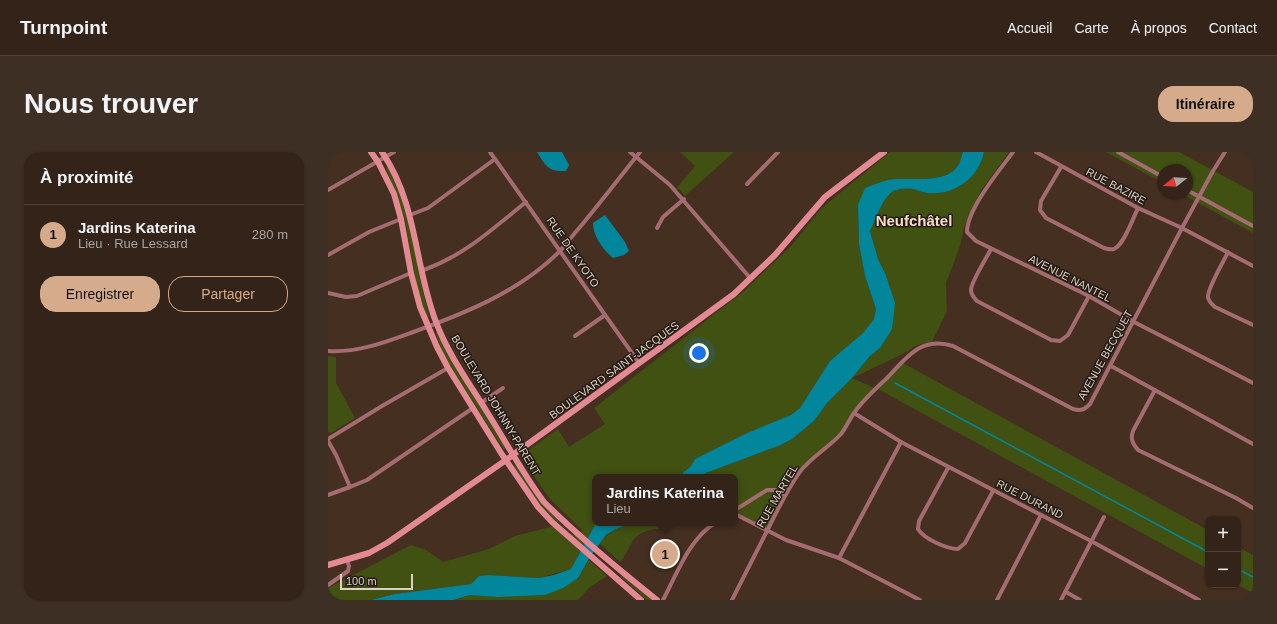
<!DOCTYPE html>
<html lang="fr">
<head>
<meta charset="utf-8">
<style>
	:root { --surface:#332318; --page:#3e2f25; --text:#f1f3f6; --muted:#a9a4a2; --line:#4e4037; --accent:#d6ab8b }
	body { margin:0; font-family:Helvetica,sans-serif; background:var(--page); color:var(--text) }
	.controls { position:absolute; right:12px; bottom:12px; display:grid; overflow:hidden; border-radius:8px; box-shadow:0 1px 3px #0004 }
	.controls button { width:36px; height:36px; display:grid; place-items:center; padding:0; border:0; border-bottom:1px solid var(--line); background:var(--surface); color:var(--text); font:20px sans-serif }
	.compass { position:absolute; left:829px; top:12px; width:36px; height:36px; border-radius:50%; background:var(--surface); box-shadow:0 1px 3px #0004; rotate:252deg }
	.scale { position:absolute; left:12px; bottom:10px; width:73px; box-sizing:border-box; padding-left:4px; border:2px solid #ddcfc6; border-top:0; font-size:11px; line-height:14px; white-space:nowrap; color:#ddcfc6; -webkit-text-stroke:3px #231a13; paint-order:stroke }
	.you { position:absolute; left:371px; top:201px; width:14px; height:14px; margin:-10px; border:3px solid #fff; border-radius:50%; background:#1a73e8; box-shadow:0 0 0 6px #1a73e833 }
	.badge { display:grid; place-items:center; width:26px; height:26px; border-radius:50%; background:var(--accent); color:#111; font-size:13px; font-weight:700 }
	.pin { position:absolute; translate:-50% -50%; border:2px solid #fff; box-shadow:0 1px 4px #0006 }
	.popup { position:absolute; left:264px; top:322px; width:146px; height:52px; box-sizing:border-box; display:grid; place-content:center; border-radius:8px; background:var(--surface); filter:drop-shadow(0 1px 3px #0005); font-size:13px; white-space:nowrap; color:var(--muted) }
	.popup b { font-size:15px; color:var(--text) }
	.popup::after { content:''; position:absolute; left:50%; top:100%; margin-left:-8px; border:8px solid transparent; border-top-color:var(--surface) }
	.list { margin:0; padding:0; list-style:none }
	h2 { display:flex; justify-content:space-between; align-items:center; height:52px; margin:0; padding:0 16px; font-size:17px }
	h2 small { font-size:13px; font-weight:400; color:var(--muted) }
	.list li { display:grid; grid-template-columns:26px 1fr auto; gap:12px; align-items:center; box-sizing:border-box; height:60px; padding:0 16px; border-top:1px solid var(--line) }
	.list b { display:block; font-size:15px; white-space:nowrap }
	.list p { margin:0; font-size:13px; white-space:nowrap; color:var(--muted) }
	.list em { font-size:13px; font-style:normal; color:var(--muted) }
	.actions { display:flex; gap:8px; padding:12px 16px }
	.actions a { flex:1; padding:9px 0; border:1px solid var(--accent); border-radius:16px; text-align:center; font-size:14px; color:var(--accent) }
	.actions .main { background:var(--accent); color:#111 }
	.map { position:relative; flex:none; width:925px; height:448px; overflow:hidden; border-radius:16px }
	header { display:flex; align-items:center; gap:24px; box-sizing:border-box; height:56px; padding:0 20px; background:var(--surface); border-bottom:1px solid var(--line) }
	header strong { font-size:19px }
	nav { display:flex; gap:22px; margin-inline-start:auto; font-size:14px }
	.intro { display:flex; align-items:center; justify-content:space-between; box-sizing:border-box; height:96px; padding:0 24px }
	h1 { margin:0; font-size:28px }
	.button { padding:10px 18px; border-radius:16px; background:var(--accent); color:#111; font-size:14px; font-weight:700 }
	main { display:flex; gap:24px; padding:0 24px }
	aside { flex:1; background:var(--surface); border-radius:16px; box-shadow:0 1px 3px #0004 }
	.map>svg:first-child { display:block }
	.green { fill:#415111 }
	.water { fill:#02869b }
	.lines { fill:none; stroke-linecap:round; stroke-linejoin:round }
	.stream { stroke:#02869b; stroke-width:1.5 }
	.street { stroke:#a46c71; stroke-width:4 }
	.secondary { stroke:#e28993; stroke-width:6 }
	.labels { text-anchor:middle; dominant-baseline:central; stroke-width:3; stroke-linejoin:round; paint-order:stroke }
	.street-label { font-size:11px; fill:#ddcfc6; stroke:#231a13 }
	.district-label { font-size:15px; font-weight:bold; fill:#f6dbc8; stroke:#231a13 }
</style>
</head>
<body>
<header>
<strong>Turnpoint</strong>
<nav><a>Accueil</a><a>Carte</a><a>À propos</a><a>Contact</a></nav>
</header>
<div class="intro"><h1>Nous trouver</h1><a class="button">Itinéraire</a></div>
<main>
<aside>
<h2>À proximité<small></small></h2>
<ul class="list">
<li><span class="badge">1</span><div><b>Jardins Katerina</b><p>Lieu · Rue Lessard</p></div><em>280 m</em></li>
</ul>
<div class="actions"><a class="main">Enregistrer</a><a>Partager</a></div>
</aside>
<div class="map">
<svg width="925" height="448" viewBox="0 0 925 448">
	<rect width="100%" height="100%" fill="#442f20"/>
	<!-- green -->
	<g class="green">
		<polygon points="352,0 406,0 357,44 351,37 347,38 367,14"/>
		<path d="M562 0H635C633 4 633 8 631 12 620 32 585 26 567 27 556 28 547 32 537 36L530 63 531 92 537 124 548 157 546 167 535 181 502 209 472 256 463 263 419 281 367 307 363 314 350 325H267V371H268L243 417 211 426 159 423 151 424 143 432 67 442 43 448H0V436L83 393 98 398 115 410 161 397 187 384 226 374 238 384 255 379 221 346 192 304 230 277 241 295 277 272 266 256 416 139 463 94 492 58 501 50Z"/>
		<path d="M656 0H681L654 37 636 75 632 94 618 131 619 159 604 190 589 193 575 202 524 226 547 236 573 210 880 378V417L548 236 538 247 516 279 471 321 439 379 407 362V325H373L378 321 453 293 464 287 486 269 499 251 524 226 542 204 552 196 557 121 550 107 542 79C548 67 553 48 565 39 567 38 571 38 573 37 588 35 588 39 600 41 626 44 651 26 656 0Z"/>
		<polygon points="778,0 851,0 925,40 925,81 854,42 859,42 859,18 835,18 835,31"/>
		<polygon points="60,15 74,46 85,86 90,118 101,165 99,166 89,135 77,68 58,16"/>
		<polygon points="108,181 110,181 123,207 178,297 176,298 124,217 113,197"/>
		<polygon points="0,204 8,205 8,231 27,266 3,281 0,280"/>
		<path d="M188 313 210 347 231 369 230 371C211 354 200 336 186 314Z"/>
		<path d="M303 371H351C343 377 320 375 309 384 303 388 299 403 292 410L272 392C281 379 288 377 303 371Z"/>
		<polygon points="910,395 925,403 925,441 910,433"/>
		<polygon points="261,408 279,424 262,435 250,448 125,448 142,443 168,445 250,426"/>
		<polygon points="294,423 324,448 319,448 292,424"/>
	</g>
	<!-- water -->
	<g class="water">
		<path d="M209 0H234L241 13 238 19C220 20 218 14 209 0Z"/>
		<path d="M635 0H656C651 26 626 44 600 41 588 39 588 35 573 37 571 38 567 38 565 39 553 48 548 67 542 79L550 107 557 121 567 151 564 177 552 196 542 204 524 226 499 251 486 269 464 287 453 293 378 321 373 325H350L363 314 367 307 419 281 463 263 472 256 502 209 535 181 546 167 548 157 537 124 531 92 530 53 537 36C547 32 556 28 567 27 585 26 620 32 631 12 633 8 633 4 635 0Z"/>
		<path d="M277 63 297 90 301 99 296 103 285 106C275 98 265 84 265 71Z"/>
		<polygon points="268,371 303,371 286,378 278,383 262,405 250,426 235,436 217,443 168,445 142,443 125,448 43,448 67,442 143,432 151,424 159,423 211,426 226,423 243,417"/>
	</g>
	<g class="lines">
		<!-- stream -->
		<g class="stream">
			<polyline points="567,231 880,400"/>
			<polyline points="910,417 925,425"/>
		</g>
		<!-- street -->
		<g class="street">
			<polyline points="162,0 311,211"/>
			<polyline points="302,0 342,33 423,127"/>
			<path d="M685 0C671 19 639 57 639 80L648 89 761 144 806 170 925 231"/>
			<polyline points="708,0 810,56 854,76 925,114"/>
			<polyline points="790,0 835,25"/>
			<polyline points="918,0 925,4"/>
			<path d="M733 15 713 49 712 58 718 66 776 96C780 97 782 98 786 97 796 93 805 66 810 56"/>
			<polyline points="419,32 450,0"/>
			<polyline points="0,38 66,0"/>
			<polyline points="859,38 925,74"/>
			<polyline points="82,63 100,56 167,7"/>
			<polyline points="329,76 335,65 356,47"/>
			<path d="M663 97C659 105 643 130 643 138 643 142 645 145 649 149L723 188 732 189 740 183 761 144"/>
			<path d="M900 100C896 109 879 137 880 145 880 149 884 152 887 155L925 173"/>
			<polyline points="0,103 41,80 73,67"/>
			<path d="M93 119C136 104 163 78 198 50"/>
			<polyline points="0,141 18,145 29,144 83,121"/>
			<polyline points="247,184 277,163"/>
			<path d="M0 199C31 201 60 189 88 179 140 160 192 139 232 99 239 91 245 83 252 75 272 51 292 25 312 0"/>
			<polyline points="783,214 925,292"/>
			<path d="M827 238 805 279C802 287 805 292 810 298L908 346 925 356"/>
			<polyline points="153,251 175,236"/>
			<polyline points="526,261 573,290 763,389 871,448"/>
			<polyline points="0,287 54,254 120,216"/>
			<polyline points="0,289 8,303 22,335"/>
			<path d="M620 316 591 369 590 377C596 387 619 397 630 397L637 391 665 339"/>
			<polyline points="0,343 22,335 39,328 145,256"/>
			<polyline points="407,358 439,338 447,338 457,343"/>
			<polyline points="407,362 458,388 511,406 592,448"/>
			<polyline points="511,406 573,290"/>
			<polyline points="0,433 20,419 21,414 19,408"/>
			<polyline points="738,440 752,448"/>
			<path d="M335 448C349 422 361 387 387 371"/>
			<path d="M404 448C416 424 429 399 441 375 450 357 459 338 471 321 482 306 500 296 513 282 518 276 521 268 526 261 535 248 547 237 559 226 579 205 593 184 625 194L745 257C753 259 756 258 762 252L854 76 885 19 897 0"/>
			<polyline points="669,448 713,363"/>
			<polyline points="733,448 776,365"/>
		</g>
		<!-- secondary -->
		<g class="secondary">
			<polyline points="43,0 50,10 66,42 73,67 83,121 92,155 109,195 120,216 173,301 210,355 224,370 313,448"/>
			<path d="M54 0C90 53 86 113 108 170 120 202 141 231 159 260 178 290 195 322 216 350 251 385 290 417 329 448"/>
			<polyline points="0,413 41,401 59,391 178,308 406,142 447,103 497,45 556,0"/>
		</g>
	</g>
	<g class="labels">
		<!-- street labels -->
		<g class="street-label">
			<text transform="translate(788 34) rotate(28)">RUE BAZIRE</text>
			<text transform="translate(245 100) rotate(55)">RUE DE KYOTO</text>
			<text transform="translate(742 126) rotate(27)">AVENUE NANTEL</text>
			<text transform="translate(777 203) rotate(-61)">AVENUE BECQUET</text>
			<text transform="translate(286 218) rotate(-36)">BOULEVARD SAINT-JACQUES</text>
			<text transform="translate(168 253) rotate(59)">BOULEVARD JOHNNY-PARENT</text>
			<text transform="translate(449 344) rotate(-60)">RUE MARTEL</text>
			<text transform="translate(702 347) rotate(27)">RUE DURAND</text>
		</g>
		<!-- district labels -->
		<g class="district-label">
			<text x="586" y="68">Neufchâtel</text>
		</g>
	</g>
</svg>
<div class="controls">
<button>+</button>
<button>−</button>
</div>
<svg class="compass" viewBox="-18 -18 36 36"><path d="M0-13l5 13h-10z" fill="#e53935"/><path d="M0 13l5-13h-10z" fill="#a9a4a2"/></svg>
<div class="scale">100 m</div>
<div class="you"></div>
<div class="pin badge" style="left:337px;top:402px">1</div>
<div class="popup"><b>Jardins Katerina</b>Lieu</div>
</div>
</main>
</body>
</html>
